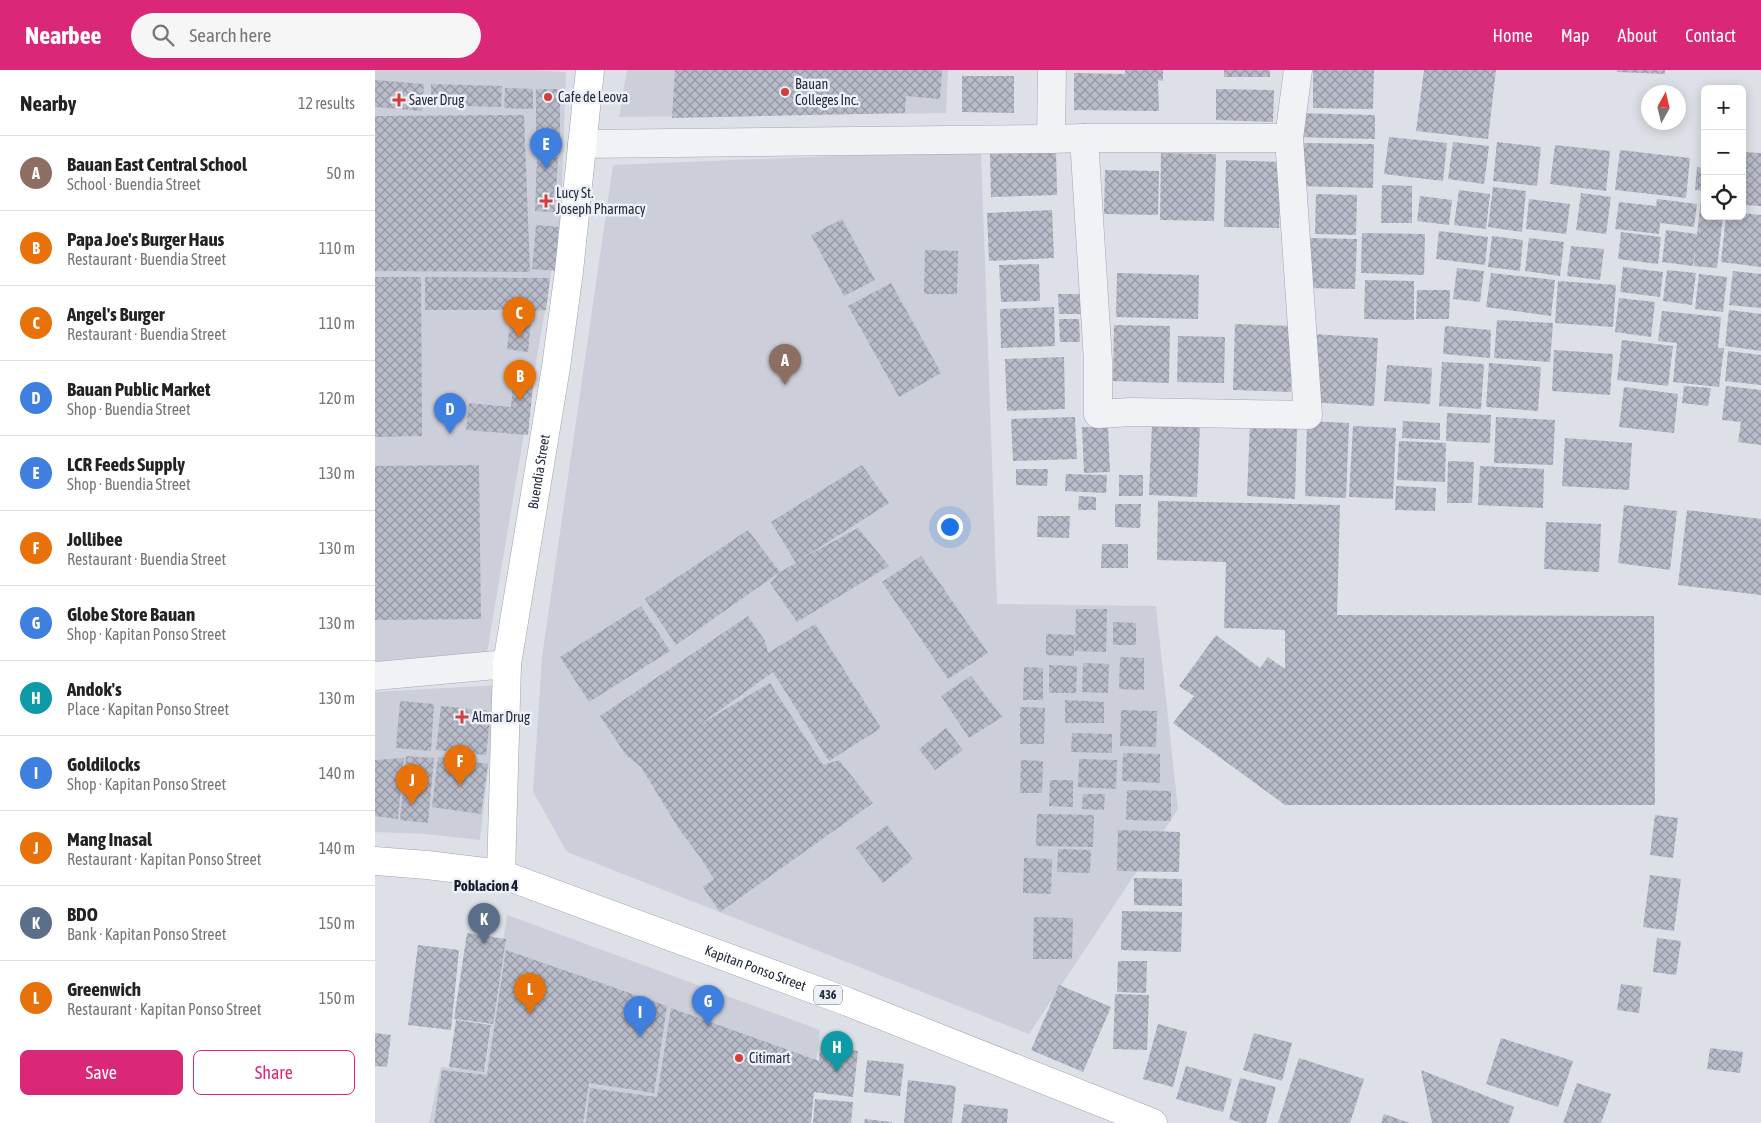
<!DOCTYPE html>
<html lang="en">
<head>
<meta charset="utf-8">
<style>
	:root { --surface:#fff; --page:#f6f6f6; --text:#222; --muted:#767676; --line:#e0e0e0; --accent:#db2777 }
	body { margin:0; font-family:"Asap Condensed",sans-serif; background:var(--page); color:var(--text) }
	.controls { position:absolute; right:15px; top:15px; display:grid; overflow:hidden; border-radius:8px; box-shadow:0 2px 12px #0003 }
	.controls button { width:45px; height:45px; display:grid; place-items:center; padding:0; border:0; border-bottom:1px solid var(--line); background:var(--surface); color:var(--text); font:25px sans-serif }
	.compass { position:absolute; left:1266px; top:15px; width:45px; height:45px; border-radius:50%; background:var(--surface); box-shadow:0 2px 12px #0003; rotate:8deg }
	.you { position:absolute; left:574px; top:456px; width:18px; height:18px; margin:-12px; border:4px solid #fff; border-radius:50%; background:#1a73e8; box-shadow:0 0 0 8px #1a73e833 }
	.badge { display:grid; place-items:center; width:32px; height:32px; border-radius:50%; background:var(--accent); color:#fff; font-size:16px; font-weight:700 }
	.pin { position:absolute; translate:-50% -41px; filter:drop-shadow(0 1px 2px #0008) }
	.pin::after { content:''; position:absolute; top:26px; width:18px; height:15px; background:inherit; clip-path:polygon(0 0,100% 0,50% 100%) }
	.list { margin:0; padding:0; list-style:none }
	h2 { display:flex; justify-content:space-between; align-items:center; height:65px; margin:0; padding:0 20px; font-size:21px }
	h2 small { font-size:16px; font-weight:400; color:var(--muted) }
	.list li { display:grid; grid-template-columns:32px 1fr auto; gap:15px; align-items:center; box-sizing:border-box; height:75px; padding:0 20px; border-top:1px solid var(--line) }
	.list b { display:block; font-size:19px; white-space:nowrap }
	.list p { margin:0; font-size:16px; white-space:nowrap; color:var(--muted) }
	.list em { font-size:16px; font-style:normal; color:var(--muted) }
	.actions { display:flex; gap:10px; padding:15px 20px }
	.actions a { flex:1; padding:11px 0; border:1px solid var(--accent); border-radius:8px; text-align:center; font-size:18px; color:var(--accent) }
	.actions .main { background:var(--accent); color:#fff }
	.icon { flex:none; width:28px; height:28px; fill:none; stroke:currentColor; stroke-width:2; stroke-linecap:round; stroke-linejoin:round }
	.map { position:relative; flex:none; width:1386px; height:1053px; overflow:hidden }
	header { display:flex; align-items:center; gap:30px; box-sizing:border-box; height:70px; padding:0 25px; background:var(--accent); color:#fff }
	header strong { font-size:24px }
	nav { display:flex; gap:28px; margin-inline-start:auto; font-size:18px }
	.search { width:350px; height:45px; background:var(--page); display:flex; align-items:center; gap:12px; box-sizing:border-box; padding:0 18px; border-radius:28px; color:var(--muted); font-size:19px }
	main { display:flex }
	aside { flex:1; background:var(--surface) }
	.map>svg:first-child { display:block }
	.built { fill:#cccfda }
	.building { fill:url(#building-cross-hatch) }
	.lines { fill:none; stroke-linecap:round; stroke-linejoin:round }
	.minor-casing { stroke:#a3a6b2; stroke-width:29 }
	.primary-casing { stroke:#9da2b5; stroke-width:29 }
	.minor { stroke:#f1f2f6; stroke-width:28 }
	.primary { stroke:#fff; stroke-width:28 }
	.poi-dot { fill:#d43d3c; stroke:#edf0f6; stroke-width:2 }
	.labels { text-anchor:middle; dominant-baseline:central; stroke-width:5; stroke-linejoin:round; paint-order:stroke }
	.shield { fill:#edf0f6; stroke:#626777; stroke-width:1 }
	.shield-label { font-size:12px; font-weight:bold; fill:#262c40 }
	.poi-label { font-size:14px; fill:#262c40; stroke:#edf0f6; text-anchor:start }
	.street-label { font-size:14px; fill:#262c40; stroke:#edf0f6 }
	.neighbourhood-label { font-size:15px; font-weight:bold; fill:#191d30; stroke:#edf0f6 }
</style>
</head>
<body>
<header>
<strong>Nearbee</strong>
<div class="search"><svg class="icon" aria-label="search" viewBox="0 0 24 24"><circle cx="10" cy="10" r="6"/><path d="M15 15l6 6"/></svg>Search here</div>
<nav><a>Home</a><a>Map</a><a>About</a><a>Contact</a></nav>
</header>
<main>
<aside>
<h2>Nearby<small>12 results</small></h2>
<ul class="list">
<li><span class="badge" style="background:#8d6e63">A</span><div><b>Bauan East Central School</b><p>School · Buendia Street</p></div><em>50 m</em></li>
<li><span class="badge" style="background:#e8710a">B</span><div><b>Papa Joe's Burger Haus</b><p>Restaurant · Buendia Street</p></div><em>110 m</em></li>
<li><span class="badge" style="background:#e8710a">C</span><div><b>Angel's Burger</b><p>Restaurant · Buendia Street</p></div><em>110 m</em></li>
<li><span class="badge" style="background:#3f7fe0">D</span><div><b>Bauan Public Market</b><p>Shop · Buendia Street</p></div><em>120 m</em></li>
<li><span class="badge" style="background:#3f7fe0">E</span><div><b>LCR Feeds Supply</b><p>Shop · Buendia Street</p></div><em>130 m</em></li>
<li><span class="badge" style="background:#e8710a">F</span><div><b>Jollibee</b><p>Restaurant · Buendia Street</p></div><em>130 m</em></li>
<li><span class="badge" style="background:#3f7fe0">G</span><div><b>Globe Store Bauan</b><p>Shop · Kapitan Ponso Street</p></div><em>130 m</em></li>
<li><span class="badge" style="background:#0f9aa8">H</span><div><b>Andok's</b><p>Place · Kapitan Ponso Street</p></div><em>130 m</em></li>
<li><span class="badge" style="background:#3f7fe0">I</span><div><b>Goldilocks</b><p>Shop · Kapitan Ponso Street</p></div><em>140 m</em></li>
<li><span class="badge" style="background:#e8710a">J</span><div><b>Mang Inasal</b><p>Restaurant · Kapitan Ponso Street</p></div><em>140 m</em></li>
<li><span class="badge" style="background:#5c6f8a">K</span><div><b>BDO</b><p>Bank · Kapitan Ponso Street</p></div><em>150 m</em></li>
<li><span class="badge" style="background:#e8710a">L</span><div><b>Greenwich</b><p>Restaurant · Kapitan Ponso Street</p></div><em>150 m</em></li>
</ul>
<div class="actions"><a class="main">Save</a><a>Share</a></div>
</aside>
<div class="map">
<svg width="1386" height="1053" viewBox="0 0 1386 1053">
	<defs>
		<pattern id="building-cross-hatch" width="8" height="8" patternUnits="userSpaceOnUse" patternTransform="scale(1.25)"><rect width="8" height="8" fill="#b8bbc8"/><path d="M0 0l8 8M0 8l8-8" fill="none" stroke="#9598a4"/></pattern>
	</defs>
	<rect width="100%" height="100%" fill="#dee0e8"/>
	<!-- built -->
	<g class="built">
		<polygon points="0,0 159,0 191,2 186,145 112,583 0,592"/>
		<polygon points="252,0 573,0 571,43 244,47"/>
		<polygon points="606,80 622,534 781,536 803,739 654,964 192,782 158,722 167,587 238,95"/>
		<polygon points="123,615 105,770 49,764 0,762 0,622"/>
		<polygon points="132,845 445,960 434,1053 54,1053 66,997 110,1001"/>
	</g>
	<!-- building -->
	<g class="building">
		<polygon points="300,0 567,0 565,29 531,26 530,43 297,48"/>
		<polygon points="750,0 788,0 788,11 783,10 784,41 699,40 699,3 750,4"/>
		<rect x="849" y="0" width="46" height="7"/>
		<polygon points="938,0 999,0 998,39 938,38"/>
		<polygon points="1049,0 1121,0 1113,69 1041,61"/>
		<polygon points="1242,0 1290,0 1290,4 1242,2"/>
		<polygon points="587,6 639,6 639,43 587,42"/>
		<polygon points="0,10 49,14 47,41 0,37"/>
		<polygon points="56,14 127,16 126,37 56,35"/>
		<polygon points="130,18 158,19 158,39 129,38"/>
		<rect x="161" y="19" width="24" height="64"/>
		<polygon points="841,19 899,20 898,52 841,50"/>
		<polygon points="919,43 1000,45 1000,69 918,67"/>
		<polygon points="149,45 155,202 0,201 0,46"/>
		<polygon points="1014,67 1072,73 1068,111 1009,104"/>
		<polygon points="1078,72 1114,76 1109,114 1073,109"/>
		<polygon points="1122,72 1166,77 1162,116 1118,111"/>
		<polygon points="925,73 999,74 998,118 924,116"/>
		<polygon points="1180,75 1235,81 1231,121 1175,114"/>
		<polygon points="681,80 682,125 616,127 615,82"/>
		<polygon points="1245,80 1315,88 1311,128 1240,120"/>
		<polygon points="1367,82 1386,83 1386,136 1367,135"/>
		<polygon points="786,83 841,84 839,151 785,150"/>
		<polygon points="162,86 183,87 180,142 160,141"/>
		<polygon points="851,90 906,92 904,158 849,157"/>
		<polygon points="1322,97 1330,98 1330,121 1320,120"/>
		<polygon points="730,100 784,101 783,145 729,144"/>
		<polygon points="1007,115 1037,116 1037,153 1006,153"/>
		<polygon points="1118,117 1151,121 1147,162 1113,157"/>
		<polygon points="1084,120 1115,124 1111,159 1079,155"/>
		<polygon points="1206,123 1236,127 1231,164 1201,160"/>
		<polygon points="941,124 982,125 981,165 940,164"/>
		<polygon points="1045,126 1077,130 1074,155 1042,151"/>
		<polygon points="1154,129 1195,134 1191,164 1151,159"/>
		<polygon points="1282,129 1322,134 1319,157 1285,153 1284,164 1240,159 1244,132 1281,136"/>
		<polygon points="1326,130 1330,130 1330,146 1348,146 1342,198 1319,196 1320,178 1318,196 1287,192 1291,160 1322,164"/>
		<polygon points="677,140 679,188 614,191 612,143"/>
		<polygon points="1367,143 1386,145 1386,197 1346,192 1351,146 1367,146"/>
		<polygon points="467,149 500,210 469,226 436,165"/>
		<polygon points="161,155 184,157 181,201 157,199"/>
		<polygon points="1064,161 1113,167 1110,195 1061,189"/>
		<polygon points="1246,162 1286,167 1283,194 1243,189"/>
		<polygon points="987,163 1050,164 1049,205 986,203"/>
		<polygon points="1117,166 1148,170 1145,201 1113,197"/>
		<polygon points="931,168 982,169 980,219 930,218"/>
		<polygon points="1154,168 1189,172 1185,206 1150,201"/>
		<polygon points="1196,176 1229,179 1225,210 1192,206"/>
		<polygon points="550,180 583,181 582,224 549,224"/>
		<polygon points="664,194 665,231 626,232 624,195"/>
		<polygon points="1248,197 1288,202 1285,227 1245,222"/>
		<polygon points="1082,198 1109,201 1105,232 1078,229"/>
		<polygon points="1292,200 1321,203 1317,235 1288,231"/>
		<polygon points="1358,201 1386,204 1386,238 1354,235"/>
		<polygon points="742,203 824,205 823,249 741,247"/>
		<polygon points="1116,203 1180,210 1176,246 1111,237"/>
		<polygon points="1324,204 1352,207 1348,242 1320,239"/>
		<polygon points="0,207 46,207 47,366 0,367"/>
		<polygon points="50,207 175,208 171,240 157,241 153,282 132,279 136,240 50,240"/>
		<polygon points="990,210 1039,211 1039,250 989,249"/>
		<polygon points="1183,211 1241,215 1238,257 1180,253"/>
		<polygon points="516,213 566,303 524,327 473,236"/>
		<polygon points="1042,220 1075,220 1074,249 1041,249"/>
		<polygon points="683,224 708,224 709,244 684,244"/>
		<polygon points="1244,228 1280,232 1276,267 1240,262"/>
		<polygon points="679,237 680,276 626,278 625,239"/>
		<polygon points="1354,240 1386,244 1386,281 1350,276"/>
		<polygon points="1287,241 1346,247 1343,278 1349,278 1344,317 1298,312 1302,273 1283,271"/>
		<polygon points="684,249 704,249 705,272 685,272"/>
		<polygon points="1122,250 1178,253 1175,292 1119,288"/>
		<polygon points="860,254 917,256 916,322 858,320"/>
		<polygon points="739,255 795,256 794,313 738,311"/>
		<polygon points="1070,256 1116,260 1115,288 1068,284"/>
		<polygon points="938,264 1003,268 999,336 934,332"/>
		<polygon points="803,266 850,267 849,313 802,312"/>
		<polygon points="1247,270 1298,276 1293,316 1242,310"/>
		<polygon points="1179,280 1238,284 1235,325 1177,321"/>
		<polygon points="1353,281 1386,285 1386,315 1350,311"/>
		<polygon points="689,287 690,339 632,341 630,289"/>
		<polygon points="1067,292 1109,294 1106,339 1064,336"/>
		<polygon points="1114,293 1166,297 1163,341 1111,337"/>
		<polygon points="1012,295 1057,298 1055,334 1009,331"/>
		<polygon points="139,303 159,305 153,365 91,360 94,333 136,337"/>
		<polygon points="1309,316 1336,318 1333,336 1307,333"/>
		<polygon points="1351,316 1386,320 1386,375 1363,372 1366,352 1347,350"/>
		<polygon points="1249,317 1303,324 1299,363 1244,357"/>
		<polygon points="1072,343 1116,345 1115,373 1071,371"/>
		<polygon points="700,347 702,389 638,391 636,349"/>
		<polygon points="1121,347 1180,350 1178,395 1119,393"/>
		<polygon points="932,351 974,353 971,428 930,426"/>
		<polygon points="1028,351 1065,353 1065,370 1027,368"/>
		<polygon points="777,354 825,356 822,427 774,425"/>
		<polygon points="875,354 922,357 920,429 872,426"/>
		<polygon points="978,356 1021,358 1018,429 974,427"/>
		<polygon points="707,357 733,357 735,402 709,403"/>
		<polygon points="1190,368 1257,373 1254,420 1187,416"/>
		<polygon points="1024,371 1071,373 1070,412 1022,410"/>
		<polygon points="1073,391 1099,392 1097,433 1072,433"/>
		<polygon points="104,395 106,549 0,550 0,396"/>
		<polygon points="487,395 514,433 428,488 483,458 514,496 422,552 395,513 405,502 421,493 396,452"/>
		<polygon points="1105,396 1169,399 1168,438 1103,435"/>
		<polygon points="641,399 673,399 672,416 641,415"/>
		<polygon points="691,404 732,405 731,423 690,421"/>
		<rect x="744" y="405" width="24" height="21"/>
		<polygon points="1021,416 1061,418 1060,441 1020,440"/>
		<polygon points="704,426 721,427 721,440 703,440"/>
		<polygon points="783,431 965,435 962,545 1279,546 1280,735 910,735 798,653 819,626 804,616 841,565 885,598 893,587 910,599 910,560 849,558 851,492 782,490"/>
		<polygon points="740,434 766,434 765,458 740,457"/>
		<polygon points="1249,435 1302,441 1295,500 1243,493"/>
		<polygon points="1312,440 1386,449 1386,525 1303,515"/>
		<polygon points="663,446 695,446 694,468 662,467"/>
		<polygon points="1171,452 1226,454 1224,502 1169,499"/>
		<polygon points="373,460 405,502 301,575 270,529"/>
		<polygon points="727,474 753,474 753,498 726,498"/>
		<polygon points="546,486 613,583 573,609 507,512"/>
		<polygon points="266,536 295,581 214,632 185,587"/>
		<polygon points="701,539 732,539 731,582 700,581"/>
		<polygon points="373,546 390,571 393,583 440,554 506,658 454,691 398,602 324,655 395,613 448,695 464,690 498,733 345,842 328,817 339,809 325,787 304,759 266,697 251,685 225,646"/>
		<polygon points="738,552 761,553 761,575 738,575"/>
		<polygon points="671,564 700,565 699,586 671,585"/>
		<polygon points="745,587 769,588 769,620 744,619"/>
		<polygon points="708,593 734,594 733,623 707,622"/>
		<polygon points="674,595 702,596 701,623 674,623"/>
		<polygon points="649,597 668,598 668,630 648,630"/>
		<polygon points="596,606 627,647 594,668 566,626"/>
		<polygon points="690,630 729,632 729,653 690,653"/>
		<polygon points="25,631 59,634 56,681 21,678"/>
		<polygon points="66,636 116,641 111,685 61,680"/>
		<polygon points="645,637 670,638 669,674 645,674"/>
		<polygon points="746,640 782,641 781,677 745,676"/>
		<polygon points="571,658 588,680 560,700 544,679"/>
		<polygon points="697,663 737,664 737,683 696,682"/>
		<polygon points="748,683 785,684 785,713 747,711"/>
		<polygon points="31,686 59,688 53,753 25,750"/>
		<polygon points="63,687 113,694 106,744 57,737"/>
		<polygon points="29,688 23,749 0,746 0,690"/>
		<polygon points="704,689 742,690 741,719 703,717"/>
		<polygon points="646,690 668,691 667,723 645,723"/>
		<polygon points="675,710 698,710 698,737 674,736"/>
		<polygon points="752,720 796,721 796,751 751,750"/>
		<polygon points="708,724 730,724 729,740 707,739"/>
		<polygon points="662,744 719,745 718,777 661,776"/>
		<polygon points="1280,745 1303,748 1298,788 1275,785"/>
		<polygon points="512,755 538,789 508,813 481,778"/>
		<polygon points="743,760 805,762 804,802 742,801"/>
		<polygon points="683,779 716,780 715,803 682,802"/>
		<polygon points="649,788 677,789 676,824 648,823"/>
		<polygon points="1275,805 1306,809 1299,861 1268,857"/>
		<polygon points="759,808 807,809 807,836 759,835"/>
		<polygon points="747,841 807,842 806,882 746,880"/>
		<polygon points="659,847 698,848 697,889 658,889"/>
		<polygon points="92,863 131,869 118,954 79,949"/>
		<polygon points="1282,868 1306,871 1301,905 1278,902"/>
		<polygon points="43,875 84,880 76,960 33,955"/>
		<polygon points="131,880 292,936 279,1023 214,1013 208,1053 59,1053 67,1000 112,1005"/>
		<polygon points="743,891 772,891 771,923 742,922"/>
		<polygon points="1246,914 1267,917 1264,943 1242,940"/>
		<polygon points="684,915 736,937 708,1002 656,980"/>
		<polygon points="740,924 774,925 772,980 738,979"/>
		<polygon points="296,938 444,991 445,977 483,981 478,1027 439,1022 436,1053 211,1053 215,1018 282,1027"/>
		<polygon points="81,950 116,955 109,1002 74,997"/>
		<polygon points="783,954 812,962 798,1017 768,1009"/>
		<polygon points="0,963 16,965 12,997 0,996"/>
		<polygon points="879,963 917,973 907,1011 868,1000"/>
		<polygon points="1126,968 1198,991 1183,1037 1111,1014"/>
		<polygon points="1335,978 1368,982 1365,1003 1332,999"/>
		<polygon points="924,988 989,1009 975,1053 903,1053"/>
		<polygon points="492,990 529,994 525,1026 489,1022"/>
		<polygon points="811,996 857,1009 848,1042 801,1029"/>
		<polygon points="1046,1000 1139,1037 1134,1053 1057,1053"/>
		<polygon points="865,1008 901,1017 891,1053 867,1053 854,1049"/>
		<polygon points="533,1010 581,1016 577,1053 529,1053"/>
		<polygon points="1202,1013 1236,1024 1226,1053 1188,1053"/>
		<polygon points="440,1029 478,1032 476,1053 438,1053"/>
		<polygon points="589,1034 633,1039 632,1053 586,1053"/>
		<polygon points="1009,1044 1035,1053 1006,1053"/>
		<polygon points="490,1049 517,1052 517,1053 489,1053"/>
	</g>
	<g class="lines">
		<defs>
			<g id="minor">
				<polyline points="677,0 676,69 709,68 914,68"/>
				<polyline points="709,68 723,291 723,344 756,342 933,345 914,68 923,0"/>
				<polyline points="207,74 676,69"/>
				<polyline points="0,606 132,594"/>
			</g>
			<g id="primary">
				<path id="s1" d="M0 791 52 795 126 804 473 932 778 1053"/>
				<path id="s2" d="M126 804 132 594 181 297 194 201 215 0"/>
			</g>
		</defs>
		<!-- minor casing -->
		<use href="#minor" class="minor-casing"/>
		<!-- primary casing -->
		<use href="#primary" class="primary-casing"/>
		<!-- minor -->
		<use href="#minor" class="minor"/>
		<!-- primary -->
		<use href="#primary" class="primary"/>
	</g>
	<!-- markers -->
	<g class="poi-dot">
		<circle cx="410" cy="22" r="5"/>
		<circle cx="173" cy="27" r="5"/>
		<path d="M21.5 22.5h5v5h5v5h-5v5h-5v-5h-5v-5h5z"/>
		<path d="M168.5 123.5h5v5h5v5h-5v5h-5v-5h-5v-5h5z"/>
		<path d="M84.5 639.5h5v5h5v5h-5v5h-5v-5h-5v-5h5z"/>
		<circle cx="364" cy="988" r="5"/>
	</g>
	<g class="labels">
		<!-- shield labels -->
		<rect class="shield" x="439" y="915.5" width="28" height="19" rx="4"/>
		<g class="shield-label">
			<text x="453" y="925">436</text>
		</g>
		<!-- poi labels -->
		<g class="poi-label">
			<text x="420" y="14">Bauan<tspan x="420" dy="16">Colleges Inc.</tspan></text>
			<text x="183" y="27">Cafe de Leova</text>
			<text x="34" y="30">Saver Drug</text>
			<text x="181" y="123">Lucy St.<tspan x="181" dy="16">Joseph Pharmacy</tspan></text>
			<text x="97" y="647">Almar Drug</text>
			<text x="374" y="988">Citimart</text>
		</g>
		<!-- street labels -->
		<g class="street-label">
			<text stroke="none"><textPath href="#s2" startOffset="405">Buendia Street</textPath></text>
			<text stroke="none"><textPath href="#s1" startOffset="398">Kapitan Ponso Street</textPath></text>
		</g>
		<!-- neighbourhood labels -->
		<g class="neighbourhood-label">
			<text x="111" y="815">Poblacion 4</text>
		</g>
	</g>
</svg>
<div class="controls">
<button>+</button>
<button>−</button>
<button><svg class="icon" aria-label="locate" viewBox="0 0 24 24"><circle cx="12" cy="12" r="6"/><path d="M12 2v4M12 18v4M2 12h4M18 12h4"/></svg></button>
</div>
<svg class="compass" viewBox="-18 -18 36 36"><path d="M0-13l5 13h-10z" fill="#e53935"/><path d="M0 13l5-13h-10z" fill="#767676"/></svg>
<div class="you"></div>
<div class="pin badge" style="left:410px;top:315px;background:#8d6e63">A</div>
<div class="pin badge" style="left:145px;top:331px;background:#e8710a">B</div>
<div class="pin badge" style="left:144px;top:268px;background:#e8710a">C</div>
<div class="pin badge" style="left:75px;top:364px;background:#3f7fe0">D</div>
<div class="pin badge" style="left:171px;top:99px;background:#3f7fe0">E</div>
<div class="pin badge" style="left:85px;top:716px;background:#e8710a">F</div>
<div class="pin badge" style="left:333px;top:956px;background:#3f7fe0">G</div>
<div class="pin badge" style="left:462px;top:1002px;background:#0f9aa8">H</div>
<div class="pin badge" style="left:265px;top:967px;background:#3f7fe0">I</div>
<div class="pin badge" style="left:37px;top:735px;background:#e8710a">J</div>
<div class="pin badge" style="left:109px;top:874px;background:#5c6f8a">K</div>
<div class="pin badge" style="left:155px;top:944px;background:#e8710a">L</div>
</div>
</main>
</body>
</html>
